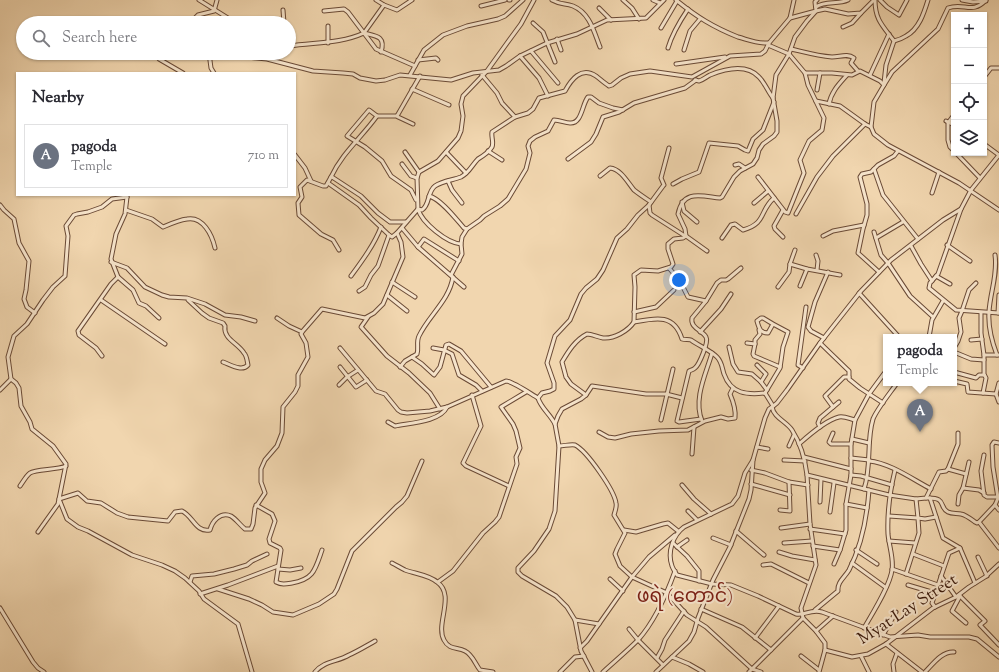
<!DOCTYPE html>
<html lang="en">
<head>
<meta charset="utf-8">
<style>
	:root { --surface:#fff; --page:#f7f7f7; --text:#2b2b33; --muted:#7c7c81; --line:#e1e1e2; --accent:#111827 }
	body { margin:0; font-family:"Sorts Mill Goudy","Noto Sans Myanmar",serif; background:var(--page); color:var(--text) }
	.controls { position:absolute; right:12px; top:12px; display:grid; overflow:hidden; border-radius:0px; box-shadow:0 1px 3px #0004 }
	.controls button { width:36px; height:36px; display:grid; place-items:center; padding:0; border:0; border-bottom:1px solid var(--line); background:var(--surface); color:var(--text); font:20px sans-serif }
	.you { position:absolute; left:679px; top:280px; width:14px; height:14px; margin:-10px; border:3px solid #fff; border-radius:50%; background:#1a73e8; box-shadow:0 0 0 6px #1a73e833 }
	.badge { display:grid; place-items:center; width:26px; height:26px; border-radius:50%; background:var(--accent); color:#fff; font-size:13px; font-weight:700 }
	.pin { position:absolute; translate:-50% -33px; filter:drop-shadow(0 1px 2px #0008) }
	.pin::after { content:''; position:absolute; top:21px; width:14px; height:12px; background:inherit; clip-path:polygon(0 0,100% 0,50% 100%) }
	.popup { position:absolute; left:883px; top:334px; width:74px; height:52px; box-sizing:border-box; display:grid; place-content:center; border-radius:0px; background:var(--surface); filter:drop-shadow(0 1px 3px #0005); font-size:13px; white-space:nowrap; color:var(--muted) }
	.popup b { font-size:15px; color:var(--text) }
	.popup::after { content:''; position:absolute; left:50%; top:100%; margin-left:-8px; border:8px solid transparent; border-top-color:var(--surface) }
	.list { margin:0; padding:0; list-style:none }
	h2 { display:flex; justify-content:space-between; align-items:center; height:52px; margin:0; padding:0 16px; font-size:17px }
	h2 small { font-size:13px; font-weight:400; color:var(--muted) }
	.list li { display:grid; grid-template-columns:26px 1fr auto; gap:12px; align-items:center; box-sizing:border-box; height:64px; margin:0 8px 8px; padding:0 8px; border:1px solid var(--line); border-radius:0px }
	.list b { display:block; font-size:15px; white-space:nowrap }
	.list p { margin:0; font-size:13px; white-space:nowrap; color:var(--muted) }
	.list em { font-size:13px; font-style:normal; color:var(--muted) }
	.icon { flex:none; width:22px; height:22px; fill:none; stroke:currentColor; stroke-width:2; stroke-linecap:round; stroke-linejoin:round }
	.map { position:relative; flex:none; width:999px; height:672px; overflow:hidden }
	.search { position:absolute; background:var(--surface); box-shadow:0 1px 3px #0004; left:16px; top:16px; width:280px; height:44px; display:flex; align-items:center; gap:10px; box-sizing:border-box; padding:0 14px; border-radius:22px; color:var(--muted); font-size:15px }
	.panel { position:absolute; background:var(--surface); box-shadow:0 1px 3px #0004; left:16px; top:72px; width:280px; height:124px; border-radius:0px }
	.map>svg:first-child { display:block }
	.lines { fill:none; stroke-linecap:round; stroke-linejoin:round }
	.minor-casing { stroke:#6a4a36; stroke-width:5 }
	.minor { stroke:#f6e4cb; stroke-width:3 }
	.labels { text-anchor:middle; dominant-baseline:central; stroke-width:4; stroke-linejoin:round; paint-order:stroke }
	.street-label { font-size:17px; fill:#3d1c0d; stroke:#f6e4cb }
	.quarter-label { font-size:19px; fill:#7a1f14; stroke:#f6e4cb }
</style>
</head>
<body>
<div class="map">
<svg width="999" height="672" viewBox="0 0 999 672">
	<rect width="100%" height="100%" fill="#f1d6af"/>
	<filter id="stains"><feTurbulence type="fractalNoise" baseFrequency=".005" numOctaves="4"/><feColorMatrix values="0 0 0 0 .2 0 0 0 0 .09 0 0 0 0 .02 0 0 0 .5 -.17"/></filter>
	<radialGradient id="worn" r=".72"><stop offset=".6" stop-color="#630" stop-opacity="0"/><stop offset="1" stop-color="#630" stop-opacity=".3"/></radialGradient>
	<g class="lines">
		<defs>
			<g id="minor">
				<polyline points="199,0 236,23"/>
				<polyline points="376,0 384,5"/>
				<polyline points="509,0 510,0"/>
				<path d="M534 0 521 24 510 39 487 71 463 96 461 104 463 116 461 131 458 138 438 161 419 172 417 178 418 209 422 210C430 205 427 192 435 186 442 181 453 180 461 177 469 173 472 165 478 159 483 156 489 152 492 147 494 142 491 137 492 132L515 117 528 113 533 109 539 98 565 91C571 80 581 66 596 76 600 79 604 83 609 86L612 85 621 78 630 74 650 71 692 77 730 56 761 54 765 51 769 43 790 18 794 0"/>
				<path d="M552 0C561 5 565 3 573 6 590 13 594 32 600 47"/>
				<polyline points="623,0 632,8 639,19"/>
				<polyline points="653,0 660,3"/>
				<path d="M676 0C697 17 713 27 738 37 749 40 758 44 769 43"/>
				<path d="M875 0C875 20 883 26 894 41L886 65 884 83"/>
				<polyline points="880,0 887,7 899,15 907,0"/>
				<polyline points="962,0 973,2 986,1"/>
				<path d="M986 0C972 15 964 2 948 8L938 29 892 72 884 85 874 102 871 127 874 134 888 145 959 183 999 210"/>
				<polyline points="481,6 505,0"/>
				<path d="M816 7C825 0 838 5 848 0"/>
				<polyline points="599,8 611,20"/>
				<polyline points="283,10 284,23"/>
				<polyline points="324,11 344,9 348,12 376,49 415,66"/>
				<polyline points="790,18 816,11 815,2 817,0"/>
				<polyline points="61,22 64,23"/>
				<polyline points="190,23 198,15 214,11 217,0"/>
				<polyline points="533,23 543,32 555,62"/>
				<polyline points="328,26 328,43"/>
				<polyline points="843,27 852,23 861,13"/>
				<polyline points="661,28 677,1"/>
				<path d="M364 33C376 36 386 36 381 52"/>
				<polyline points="557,39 561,50"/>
				<path d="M894 41C898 40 903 38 906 36 919 29 924 13 928 0"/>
				<path d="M289 46C315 42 340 44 364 33L384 5 397 10 412 0"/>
				<path d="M668 48C672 34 680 21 688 9"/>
				<path d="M791 49C804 52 818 56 832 57 840 57 847 53 854 58L851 63 858 71"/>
				<polyline points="684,50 690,31 700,19"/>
				<polyline points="531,51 558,83"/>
				<polyline points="154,53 159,59 183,73"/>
				<polyline points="209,53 211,68 214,73"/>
				<polyline points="217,53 229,57 238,56 267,59 313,71 343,73 353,74 360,78 376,81 385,80 400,75 451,80 473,73 499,70 506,66 520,56 547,43 577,34 607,20 646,18 664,0"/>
				<polyline points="520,56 539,78 548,96"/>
				<polyline points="418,60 436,58 438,60"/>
				<polyline points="676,64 725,57"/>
				<polyline points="805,73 832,73 852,75 860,71 880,81 884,85"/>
				<polyline points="410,75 424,50 443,35 467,26 498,19 505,16 523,0"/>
				<polyline points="482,75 497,93 502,103 515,117"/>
				<polyline points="870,75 889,34"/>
				<polyline points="984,77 991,68 999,68"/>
				<path d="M695 80 699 81C703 80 706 77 710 75 725 69 746 63 759 77 765 83 768 92 773 98"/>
				<polyline points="412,89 449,105"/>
				<polyline points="817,90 820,73"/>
				<polyline points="816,101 840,106 865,124 871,127"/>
				<path d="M829 104C831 92 839 84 847 75"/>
				<polyline points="954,115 948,123 948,140 950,147 954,151"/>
				<polyline points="397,116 377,116 369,110 347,136 365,147 382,161 391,176 411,190 416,200"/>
				<polyline points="946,121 954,125"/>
				<polyline points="413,124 398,117 397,116 420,76"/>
				<polyline points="984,144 999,155"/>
				<polyline points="488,151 502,160"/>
				<polyline points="405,152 419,172"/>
				<polyline points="446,152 466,173"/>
				<polyline points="956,153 980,178"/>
				<polyline points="295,155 305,168 311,181"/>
				<polyline points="568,159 591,142 596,134 603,117 619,112 634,103 685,88 696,80"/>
				<polyline points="402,164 411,176 417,178"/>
				<polyline points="735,165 739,164 745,168"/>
				<polyline points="874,169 883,195 918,239"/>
				<path d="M600 176 610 168C621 169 628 183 634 190 639 194 645 198 651 202"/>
				<path d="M331 177C342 153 362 137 377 116"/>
				<polyline points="758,177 785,212 788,213 804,173 800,160 809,141 822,130 824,118 808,85 805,73 789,54 768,45"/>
				<polyline points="448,181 452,190 462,203"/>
				<polyline points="328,183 359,205 371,218 389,235 392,237 397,233"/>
				<polyline points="673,184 682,179 699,172 709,143 738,146 745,150 748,151 753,139 763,130 774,102"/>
				<polyline points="932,193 939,172"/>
				<path d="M429 196C441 199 456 219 464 228L467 229"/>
				<polyline points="127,197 112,199 102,207 88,212 77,214 74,215 66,226 68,236 65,276 53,287 43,300 27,324 14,336 8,357 11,379 16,383 19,388 21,406 30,422 32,429 53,446 66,464 59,499 67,519 78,527 88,531 132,555 162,565 175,571 185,578 199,591 204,599 238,624 252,672"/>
				<polyline points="682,202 684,211 697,222"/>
				<polyline points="754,203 768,191"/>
				<polyline points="0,205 4,210 14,219 19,243 29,261 26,290 24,299 27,307 35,313"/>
				<polyline points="649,205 650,213 652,215 685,236"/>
				<polyline points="961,209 938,274 930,283 929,288 956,310 999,313"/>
				<path d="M126 210 152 219 163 227C170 224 179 220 187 219 203 216 212 235 215 248"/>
				<polyline points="796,214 817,177 833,156 865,124"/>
				<polyline points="402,228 418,247 464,287"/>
				<polyline points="874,232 881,255 888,263 910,296 933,317"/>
				<polyline points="686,236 707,251"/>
				<polyline points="823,236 833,231 864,225"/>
				<polyline points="783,237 775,229 774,226 783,210"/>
				<path d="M722 238 731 225 735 224 743 230C767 223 759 211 774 198"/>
				<polyline points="876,238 903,222"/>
				<polyline points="947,245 970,261"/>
				<polyline points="911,246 921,264 932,281"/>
				<polyline points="418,247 424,239 459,261"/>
				<polyline points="339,250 333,240 321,234 299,215 298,203 302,197 300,187 307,180 323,186 326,186 331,177 332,177 361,196 378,213 390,222 406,222"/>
				<polyline points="816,255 818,261 817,270"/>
				<path d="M995 255C998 274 990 293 989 312 988 326 992 342 997 355H999"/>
				<polyline points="111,262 127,268 145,287 162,295 169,297 187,298 205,304 225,315 241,317 255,321"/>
				<polyline points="790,264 807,269 840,275"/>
				<polyline points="669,268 680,281 688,297 706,301"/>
				<polyline points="879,272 858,253 863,229 867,215 867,204 860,177 862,174 871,172 878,165 894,156 898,151"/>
				<path d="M451 275 462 254 461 244 462 237 467 229 480 220 484 216 500 206 508 199 526 169 530 153 528 146 530 141 535 137 548 131 554 120C560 120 565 123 570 123 582 124 582 104 588 97H591L599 103 613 108 623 110"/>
				<path d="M351 276C362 261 374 245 381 227"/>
				<polyline points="936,276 950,284"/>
				<polyline points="118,277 133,290 139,303 146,306 159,318"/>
				<polyline points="392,282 415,297"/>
				<polyline points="800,286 807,269"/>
				<polyline points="778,287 789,272 790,264 795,250"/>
				<polyline points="359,291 365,287 371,275 378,266 389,235"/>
				<polyline points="859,293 899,337"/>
				<polyline points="387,295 407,311"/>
				<polyline points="101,300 165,344"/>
				<path d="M188 300 202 313 209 318 223 323 225 326C223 339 238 343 244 353 247 356 247 361 248 365 242 372 231 365 223 362"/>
				<polyline points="634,312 656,307 674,290"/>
				<polyline points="981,313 981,333 984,355 984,374 986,378 983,393"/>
				<polyline points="998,313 999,295"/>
				<polyline points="368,317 361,327 362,328 387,356 409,373 430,393 440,409"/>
				<polyline points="277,318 289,326 302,332"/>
				<path d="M634 322C655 318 674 313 682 339 685 340 689 339 691 340 699 346 710 350 717 357 722 362 722 368 724 374 731 394 747 395 765 393"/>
				<polyline points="700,332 721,309 731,294"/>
				<polyline points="929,337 932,320 943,301"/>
				<polyline points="824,338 811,331 808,327 815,302 828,272"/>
				<polyline points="971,340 982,339"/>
				<polyline points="747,343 755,344 753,354 754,356 780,367"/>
				<polyline points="820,343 849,371 849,379 860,388 883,403"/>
				<polyline points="755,344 755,340 760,334 759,330"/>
				<polyline points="729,347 733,364 738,372 752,374 761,382 767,390"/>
				<path d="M340 348 376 391 385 394 398 410 401 412 407 413 430 411 447 407 506 381C512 381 531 394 538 398"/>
				<polyline points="433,348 444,350 452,354 459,375 476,385 482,391"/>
				<polyline points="954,348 958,341 961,332 959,318 962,311 969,290 976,283"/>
				<polyline points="954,352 971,359 984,360"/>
				<polyline points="984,355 997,355"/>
				<polyline points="102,356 96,348 79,335 78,331 111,284 118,277 111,259 116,234 125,214 127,197"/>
				<polyline points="412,357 422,364 434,375 440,367 446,345 449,344 461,351 491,387"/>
				<polyline points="757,365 766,374 761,382"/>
				<polyline points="340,367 356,387 367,380"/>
				<path d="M400 367 405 361 417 354C419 348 416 342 419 336 429 315 449 301 453 277"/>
				<polyline points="803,368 798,365 806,307"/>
				<polyline points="954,372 976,378 979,375 984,375"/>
				<polyline points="954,381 967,384 968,392 996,394"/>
				<polyline points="999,383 996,394 999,402"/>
				<polyline points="339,385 347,377 358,370"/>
				<polyline points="0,390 11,379"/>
				<path d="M765 393 780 368 783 347 788 332 773 324 768 333C760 333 759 328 757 321L761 318H763L773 324"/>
				<polyline points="765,393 773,406"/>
				<polyline points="472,395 481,426 463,463 466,466 509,486"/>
				<polyline points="586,395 592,386 646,394 666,394 682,398"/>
				<polyline points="833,407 825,396 844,377 849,377"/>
				<path d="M701 419 679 422 677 421 689 371C691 370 693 370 695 368 699 365 709 342 706 337 702 330 690 328 692 318L706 301 717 283 721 280H726L728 279 741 268"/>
				<polyline points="661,420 673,369"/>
				<path d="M702 421C693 399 706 374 712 353"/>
				<path d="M388 422 395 426C409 423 440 422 447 407"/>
				<path d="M555 424C550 414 541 408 538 398L542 393 550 391 554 389V383L547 363 555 336 570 320 581 294 586 288 597 279 603 270 617 238 627 229 638 215 649 205 663 186 664 185 661 178 669 148"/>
				<polyline points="820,427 818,423 820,418 839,402"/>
				<path d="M599 432 608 437 615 438 631 434 659 431 688 430 705 421 721 417 728 419 735 418C736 410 733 401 730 394L733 388"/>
				<polyline points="833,433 829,442 831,444 851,444"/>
				<path d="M958 433V444L948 469 946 471 939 472 926 498 916 499 889 495 807 475C805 459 801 444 792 430 786 421 774 418 772 407L777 403 787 390 820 343 861 291 891 260 943 220 961 209 971 190 999 155"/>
				<polyline points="852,439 869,443"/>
				<path d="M799 444C809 435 826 420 839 417 845 416 850 419 855 420"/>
				<path d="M559 446C564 446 571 444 575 445 587 451 614 490 616 503 617 507 615 511 614 515L625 533 617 549 615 554 620 566 632 577 667 593 687 615 706 627 752 669 761 672"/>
				<polyline points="789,446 794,435"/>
				<polyline points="757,447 768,449"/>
				<polyline points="692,454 694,427"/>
				<polyline points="984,455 981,471 984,495 987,497 999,497"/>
				<polyline points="804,457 851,469"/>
				<polyline points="851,458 869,460"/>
				<path d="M753 460 745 473 738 496 732 504 684 527C673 535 667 552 672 566 673 569 675 572 677 575L712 584 731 585 758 596 796 614C804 616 810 609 822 612L890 637 918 635 930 637H969L977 639 999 657"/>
				<polyline points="784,460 805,461"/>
				<path d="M869 461C890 463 912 479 931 489"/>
				<polyline points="948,469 966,474"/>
				<polyline points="751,470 765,473 789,482 808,485"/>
				<polyline points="807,475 810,524 816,565 801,608 803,618 816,631 825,643 825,650 819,672"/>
				<polyline points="851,475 861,476 892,485"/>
				<polyline points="751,484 790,495"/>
				<polyline points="682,485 694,499 711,514"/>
				<path d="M20 486C23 482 26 476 30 473 36 469 57 470 66 466"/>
				<polyline points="963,488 979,490 984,493"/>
				<path d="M864 489C872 466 866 442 873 419 877 409 890 393 897 383"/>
				<path d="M926 498C948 497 938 507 948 512 952 514 957 513 961 514 966 515 971 519 975 522L977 523 979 522 995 505 998 498 993 467 992 445 994 442 999 443"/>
				<polyline points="930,498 943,538 960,548 975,583"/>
				<polyline points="916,499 918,518 925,519 936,517"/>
				<polyline points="820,502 821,479"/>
				<polyline points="846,504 867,508"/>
				<polyline points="958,504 959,495 963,488 969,462"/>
				<path d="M256 505 272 514 275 521 269 539 270 543 280 548 281 550 276 582C282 585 286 584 292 583 314 579 315 570 322 550"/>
				<polyline points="995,505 999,510"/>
				<polyline points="780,510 790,511 789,482"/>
				<polyline points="688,511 697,520"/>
				<polyline points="830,512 834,483"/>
				<polyline points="889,516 918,518 919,533 906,574"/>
				<polyline points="979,522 999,548"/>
				<polyline points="781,528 810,524"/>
				<polyline points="810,529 845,534"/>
				<polyline points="624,530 636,532 663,524 668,523 678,531"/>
				<polyline points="736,531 764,555"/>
				<path d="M38 532 58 504 59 499 78 493 87 501 101 503 117 513 128 517 168 521 175 512 182 511C193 516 196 533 210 530 212 522 220 511 231 516 236 519 240 525 245 529H251L253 524 255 508 265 493 261 482V469L265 460 277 446 282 433 283 407 295 392 298 386V375L308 357 306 343 301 334 302 332 322 309 365 318 374 313 383 304 403 257 401 242 397 233 418 209C422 223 447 243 461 244"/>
				<polyline points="713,538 731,545"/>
				<polyline points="889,541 915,543"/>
				<polyline points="673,543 687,556 699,571 699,581"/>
				<polyline points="784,543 812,541"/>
				<polyline points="813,546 840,550"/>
				<polyline points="677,547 687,540"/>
				<polyline points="856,550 877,564"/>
				<polyline points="779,552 792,556 815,560"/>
				<polyline points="913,554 944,566"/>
				<polyline points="978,557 987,576"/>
				<path d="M392 563C396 565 401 568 405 570 416 574 429 575 437 582 456 595 435 624 444 640 449 650 457 647 465 651 473 655 475 664 480 670L493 672"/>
				<polyline points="852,563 885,587"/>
				<polyline points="834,564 840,550 846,530 846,504 851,475 851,444 855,420 869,394 886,371"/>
				<polyline points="763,565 771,564 809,583"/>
				<polyline points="278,569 290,570 301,568"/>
				<polyline points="892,569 938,585"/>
				<polyline points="941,576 956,597"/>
				<polyline points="610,579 623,591"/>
				<polyline points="190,582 192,576 214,574 234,569 247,565 252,561 267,554"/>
				<polyline points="438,582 453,571 483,533 495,522 499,517 517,464 516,457 520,448 516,431 513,424 501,407 526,392"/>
				<polyline points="908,585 935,593"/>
				<polyline points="218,589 249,599 262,605 273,612 293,615 319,604 334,594 337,589 352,551 396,507 402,502 407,496 422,461"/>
				<polyline points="200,594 228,585 278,566"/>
				<polyline points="959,595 985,621 980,625 999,645"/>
				<polyline points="960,596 952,611 966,623"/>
				<polyline points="935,607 932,603 949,553 960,548"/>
				<polyline points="0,608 33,662 38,668 44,672"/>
				<polyline points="701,609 742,627 771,650"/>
				<path d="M815 610 838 591C837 582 845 577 849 570 862 545 867 517 869 490"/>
				<polyline points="575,620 599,624"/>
				<path d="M864 628C872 614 890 586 892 570 894 559 889 546 888 534 887 512 890 491 895 470"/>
				<polyline points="629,629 638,640 663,665"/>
				<polyline points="816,631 833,616"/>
				<polyline points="883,635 896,612"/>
				<polyline points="755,638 779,606"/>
				<polyline points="886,644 922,672"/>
				<polyline points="580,648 587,641 632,577 649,557 675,535"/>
				<polyline points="825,650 852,657 868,654 886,644 933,608 956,597 969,587 985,577 999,564"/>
				<polyline points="801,656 819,670"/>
				<polyline points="861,656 869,672"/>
				<polyline points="672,657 689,664 703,672"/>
				<polyline points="657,658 662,649 665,640 684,611"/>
				<path d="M315 672C324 661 337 662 349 655 358 651 366 646 375 641"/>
				<polyline points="560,672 575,657 584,656"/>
				<path d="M592 672 581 651 575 620 567 607 556 596 522 576 518 572V568L534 551 549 529 555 511 559 446 555 424 558 416 562 409 581 399 586 395 571 384 566 377 562 362C568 352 575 340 587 334 592 334 597 337 603 338 614 339 628 331 634 322L635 287 634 275 641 270 658 271 671 267 673 264 668 249V244L674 239 683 238 686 236 685 229 678 214C683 189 701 196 720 198L722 197 734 177 740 171 753 164 757 158 759 150 763 144 774 136 777 132V121L773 98 776 75 789 54 795 37 807 21 816 11 825 9 848 14 861 13 874 0"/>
				<path d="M603 672C615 661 627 651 638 640 655 621 666 596 675 571"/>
				<polyline points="656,672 689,641 694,632 698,618 713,580 730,547 749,499 751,490 753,460 765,418 769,409 772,407"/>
				<polyline points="749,672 803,618"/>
				<polyline points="894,672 893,664 897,653"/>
				<path d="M925 672C933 664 942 651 954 652"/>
			</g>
		</defs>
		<!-- minor casing -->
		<use href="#minor" class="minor-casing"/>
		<!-- minor -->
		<use href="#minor" class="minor"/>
	</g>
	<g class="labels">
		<!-- street labels -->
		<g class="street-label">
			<text transform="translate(908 610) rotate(-33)">Myat Lay Street</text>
		</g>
		<!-- quarter labels -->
		<g class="quarter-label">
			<text x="685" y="597">ဖရဲ (တောင်)</text>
		</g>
	</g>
	<rect width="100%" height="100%" filter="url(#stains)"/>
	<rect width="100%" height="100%" fill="url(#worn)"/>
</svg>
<div class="controls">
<button>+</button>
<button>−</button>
<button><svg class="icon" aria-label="locate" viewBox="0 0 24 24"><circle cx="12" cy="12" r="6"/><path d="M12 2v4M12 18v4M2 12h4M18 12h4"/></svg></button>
<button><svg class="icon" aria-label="layers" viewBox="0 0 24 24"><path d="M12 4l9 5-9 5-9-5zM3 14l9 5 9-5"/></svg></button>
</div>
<div class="you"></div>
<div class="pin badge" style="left:920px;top:432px;background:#6b7280">A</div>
<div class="popup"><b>pagoda</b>Temple</div>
<div class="search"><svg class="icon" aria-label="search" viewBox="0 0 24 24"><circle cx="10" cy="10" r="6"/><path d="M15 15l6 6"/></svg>Search here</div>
<section class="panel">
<h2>Nearby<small></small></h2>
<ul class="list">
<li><span class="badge" style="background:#6b7280">A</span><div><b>pagoda</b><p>Temple</p></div><em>710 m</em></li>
</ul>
</section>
</div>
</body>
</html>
